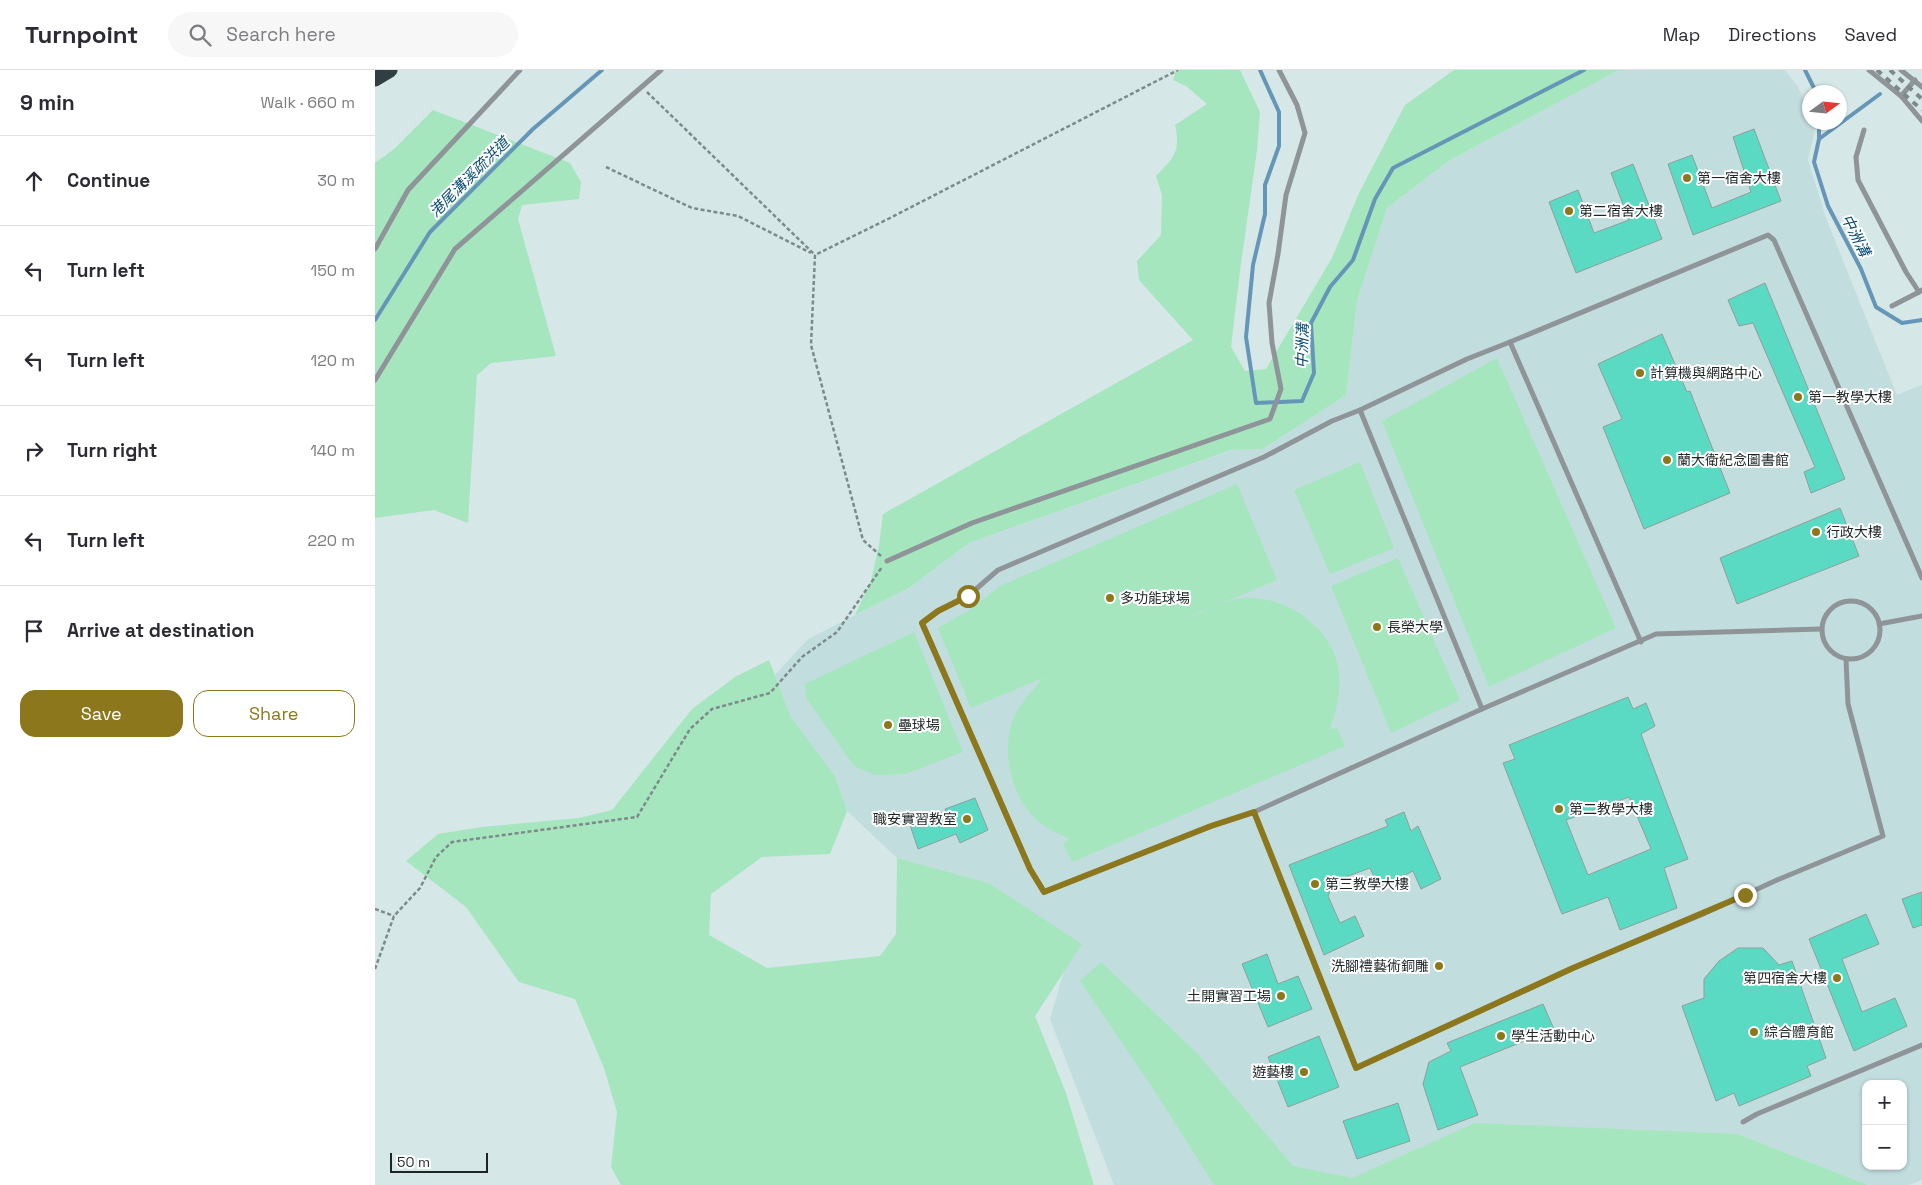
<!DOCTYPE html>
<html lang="en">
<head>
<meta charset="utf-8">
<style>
	:root { --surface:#fff; --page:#f7f7f7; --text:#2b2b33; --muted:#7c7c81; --line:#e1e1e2; --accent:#8d771c }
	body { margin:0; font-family:"Space Grotesk","Noto Sans TC",sans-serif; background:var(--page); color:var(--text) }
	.controls { position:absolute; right:15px; bottom:15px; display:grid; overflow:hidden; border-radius:10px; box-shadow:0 1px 4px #0004 }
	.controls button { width:45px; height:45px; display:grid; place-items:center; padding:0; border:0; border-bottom:1px solid var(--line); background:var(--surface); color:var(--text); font:25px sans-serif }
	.compass { position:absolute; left:1427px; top:15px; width:45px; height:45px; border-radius:50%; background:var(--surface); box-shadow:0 1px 4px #0004; rotate:75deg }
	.scale { position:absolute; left:15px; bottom:12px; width:98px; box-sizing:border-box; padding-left:5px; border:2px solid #1e2525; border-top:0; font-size:14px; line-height:18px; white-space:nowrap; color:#1e2525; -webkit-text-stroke:4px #fff; paint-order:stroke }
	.stop { position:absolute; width:15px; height:15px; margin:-11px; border:4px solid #8d771c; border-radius:50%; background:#fff }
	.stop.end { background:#8d771c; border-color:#fff; box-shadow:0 1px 5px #0008 }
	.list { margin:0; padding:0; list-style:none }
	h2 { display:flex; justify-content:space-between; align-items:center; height:65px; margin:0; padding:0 20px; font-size:21px }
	h2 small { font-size:16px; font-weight:400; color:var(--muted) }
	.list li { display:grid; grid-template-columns:32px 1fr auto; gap:15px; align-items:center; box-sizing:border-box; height:90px; padding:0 20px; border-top:1px solid var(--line) }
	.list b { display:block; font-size:19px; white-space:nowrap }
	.list em { font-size:16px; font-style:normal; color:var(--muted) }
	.actions { display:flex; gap:10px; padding:15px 20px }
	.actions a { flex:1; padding:11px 0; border:1px solid var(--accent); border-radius:15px; text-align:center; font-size:18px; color:var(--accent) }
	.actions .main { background:var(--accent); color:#fff }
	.icon { flex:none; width:28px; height:28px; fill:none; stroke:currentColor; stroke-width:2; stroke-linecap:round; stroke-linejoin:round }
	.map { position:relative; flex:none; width:1547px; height:1115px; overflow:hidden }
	header { display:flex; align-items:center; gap:30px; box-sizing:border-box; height:70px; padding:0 25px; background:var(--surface); border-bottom:1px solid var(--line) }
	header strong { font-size:24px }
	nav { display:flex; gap:28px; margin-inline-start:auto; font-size:18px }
	.search { width:350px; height:45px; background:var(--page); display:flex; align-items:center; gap:12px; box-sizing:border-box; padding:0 18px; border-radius:28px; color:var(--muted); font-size:19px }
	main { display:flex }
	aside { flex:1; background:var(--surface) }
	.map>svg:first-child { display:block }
	.built { fill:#c2ddde; fill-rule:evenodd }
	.green { fill:#a5e6bf }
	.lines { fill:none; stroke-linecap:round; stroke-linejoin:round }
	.stream { stroke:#6696b7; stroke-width:4 }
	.building { fill:#5adac2; stroke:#8f9f9b; fill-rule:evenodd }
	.path { stroke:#7d8a8a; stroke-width:2.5; stroke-dasharray:4 2.5; stroke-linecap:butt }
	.lane { stroke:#8e9497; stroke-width:5 }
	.highway { stroke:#313e43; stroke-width:15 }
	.rail { stroke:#7d8a8a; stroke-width:4; stroke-dasharray:6 6; stroke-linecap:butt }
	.route { stroke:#8d771c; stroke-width:6 }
	.poi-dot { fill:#8d771c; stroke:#fff; stroke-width:2 }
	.labels { text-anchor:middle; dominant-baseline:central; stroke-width:4; stroke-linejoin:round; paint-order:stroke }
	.poi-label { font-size:14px; fill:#1e2525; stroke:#fff; text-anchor:start }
	.water-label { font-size:15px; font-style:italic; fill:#084c73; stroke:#fff }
</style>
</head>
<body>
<header>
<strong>Turnpoint</strong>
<div class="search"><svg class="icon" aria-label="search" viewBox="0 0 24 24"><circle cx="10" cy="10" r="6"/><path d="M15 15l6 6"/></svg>Search here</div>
<nav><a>Map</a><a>Directions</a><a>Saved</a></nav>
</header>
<main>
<aside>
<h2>9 min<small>Walk · 660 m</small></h2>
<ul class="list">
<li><svg class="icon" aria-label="ahead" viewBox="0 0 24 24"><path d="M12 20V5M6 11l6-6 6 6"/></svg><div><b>Continue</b></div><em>30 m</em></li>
<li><svg class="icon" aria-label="left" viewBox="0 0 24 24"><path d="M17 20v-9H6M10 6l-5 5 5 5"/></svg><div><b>Turn left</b></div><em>150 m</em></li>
<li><svg class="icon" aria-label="left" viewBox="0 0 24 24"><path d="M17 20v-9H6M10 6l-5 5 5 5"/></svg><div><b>Turn left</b></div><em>120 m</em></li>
<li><svg class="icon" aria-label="right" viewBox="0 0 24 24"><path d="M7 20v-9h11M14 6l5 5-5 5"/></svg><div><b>Turn right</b></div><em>140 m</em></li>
<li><svg class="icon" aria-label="left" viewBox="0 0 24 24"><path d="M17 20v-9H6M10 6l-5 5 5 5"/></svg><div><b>Turn left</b></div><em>220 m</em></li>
<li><svg class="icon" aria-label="arrive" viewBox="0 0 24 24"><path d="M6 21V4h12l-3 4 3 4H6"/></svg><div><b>Arrive at destination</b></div></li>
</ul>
<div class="actions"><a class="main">Save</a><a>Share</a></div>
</aside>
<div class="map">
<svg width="1547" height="1115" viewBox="0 0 1547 1115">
	<rect width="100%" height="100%" fill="#d5e7e7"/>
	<!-- built -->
	<path class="built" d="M1244 0H1410L1423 17 1434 42V52L1440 53 1441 55 1433 90 1451 148 1522 325 1547 315V1110L1534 1115H1493L1363 1064 977 1108 959 1115H739L675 949 697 874 614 813 522 788 472 741 460 706 416 647 400 605 433 569 534 518 594 473 857 380 888 379 971 325 982 231 1012 138 1075 90ZM1491 1014H1528V1096H1491Z"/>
	<!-- green -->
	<g class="green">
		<path d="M801 0H865L885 42 882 80 865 201 856 277 870 301 891 299 957 188 984 123 1030 35 1079 0H1244L1075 90 1012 138 982 231 971 325 888 379 856 380 594 473 534 518 480 545 496 511 504 475 508 444 818 270 764 210 762 191 786 165 787 125 781 106C799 88 806 81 800 55L832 34 811 16 798 10Z"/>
		<polygon points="58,40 195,93 206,112 204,129 147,135 143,149 181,286 116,293 102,305 93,453 59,440 0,448 0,93 19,79"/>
		<polygon points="1122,288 1241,558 1114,617 1007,351"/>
		<polygon points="985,392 1019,478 955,504 919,420"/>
		<path d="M862 414 902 510 811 548C829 543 849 529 868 528 912 525 960 559 964 603 966 623 961 641 955 659L962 658 970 676 697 792 688 773 695 769C684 764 674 760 664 752 636 729 624 678 640 645 647 632 658 619 668 608L596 638 563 558 596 539 625 516Z"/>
		<polygon points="1023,488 1085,630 1016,663 956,516"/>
		<polygon points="539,562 588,682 530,704 500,705 479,696 431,628 430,614"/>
		<polygon points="394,590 416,647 460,706 472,741 455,784 387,787 336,824 334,865 392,898 505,886 521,864 522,788 614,813 707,874 660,946 691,1023 719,1115 246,1115 236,1097 242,1042 229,998 200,929 144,912 91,837 31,791 63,764 107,757 204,748 237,740 317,639 360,607"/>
		<polygon points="726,892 821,982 918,1096 977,1108 1100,1053 1363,1064 1493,1115 839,1115 779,1020 705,911"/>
	</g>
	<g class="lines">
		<!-- stream -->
		<g class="stream">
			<polyline points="885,0 904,42 904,76 890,115 890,144 878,195 871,267 881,333 927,331 939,303 936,253 955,217 978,190 1000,129 1018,98 1209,0"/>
			<polyline points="1430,0 1441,22"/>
			<polyline points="1444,52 1444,69 1439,92 1453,136 1486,199 1501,237 1527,253 1547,250"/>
			<polyline points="1444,69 1505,24"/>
			<polyline points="0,250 55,162 158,59 227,0"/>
		</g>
	</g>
	<!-- building -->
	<g class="building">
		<polygon points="1379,59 1406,131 1318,165 1293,94 1317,85 1337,138 1376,122 1358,67"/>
		<polygon points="1258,94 1287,169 1201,203 1174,132 1203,120 1219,163 1254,150 1236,103"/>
		<polygon points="1390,213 1470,409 1436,423 1429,402 1440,397 1378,253 1364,256 1353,230"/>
		<polygon points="1287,264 1312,322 1315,321 1355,423 1269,459 1228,357 1247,349 1223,294"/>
		<polygon points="1465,438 1484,486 1362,534 1345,488"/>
		<path d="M1253 627 1258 639 1271 633 1280 656 1266 664 1313 789 1289 798 1302 838 1245 860 1233 827 1187 844 1128 693 1140 689 1134 675ZM1254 727 1276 779 1213 805 1191 750Z"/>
		<polygon points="600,728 613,760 585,773 581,764 543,779 535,755 571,741 570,739"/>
		<polygon points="1029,742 1036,761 1043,756 1066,809 1046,819 1038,801 1004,818 995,798 960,811 953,826 965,853 980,846 989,866 949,885 914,795 1013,756 1010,750"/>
		<polygon points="1547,822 1547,855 1538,858 1527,829"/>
		<polygon points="1491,844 1504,874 1467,889 1487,942 1520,928 1532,956 1479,981 1434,869"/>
		<polygon points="1363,878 1388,878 1404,895 1417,891 1451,988 1432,996 1436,1006 1364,1036 1359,1023 1341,1031 1307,936 1329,928 1329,909 1344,891"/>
		<polygon points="892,884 903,914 923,906 937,939 893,957 867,894"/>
		<polygon points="1168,934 1179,959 1085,997 1103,1045 1063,1060 1048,1014 1054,992 1076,981 1072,973"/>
		<polygon points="944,966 964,1017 913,1037 893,987"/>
		<polygon points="1023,1033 1035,1071 982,1089 968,1051"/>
	</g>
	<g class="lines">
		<!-- path -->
		<g class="path">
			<polyline points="272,22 440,185"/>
			<polyline points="231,97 317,138 363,146 436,183"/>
			<polyline points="506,486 488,470 436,275 440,185 513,149 803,0"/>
			<polyline points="0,839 19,846"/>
			<polyline points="0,899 19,846 45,818 61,787 77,772 262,747 315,659 337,639 395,623 427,587 462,562 507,497"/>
		</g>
		<!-- lane -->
		<g class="lane">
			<polyline points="1494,0 1526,26 1547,51"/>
			<polyline points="1526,0 1547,17"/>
			<polyline points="1526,26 1540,10"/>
			<polyline points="1489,60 1481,87 1483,110 1531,202 1544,222 1547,220"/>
			<polyline points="0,179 33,120 145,0"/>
			<polyline points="1517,236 1544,222"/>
			<polyline points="1135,272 1266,572"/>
			<polyline points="0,310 80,179 286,0"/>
			<polyline points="985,340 1107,639"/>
			<polyline points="512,491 597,453 895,349 906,319 897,273 894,233 903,184 911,125 930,63 922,35 904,0"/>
			<circle cx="1476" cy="560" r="29"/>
			<polyline points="1504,554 1547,546"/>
			<polyline points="1446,559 1281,564 1107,639 879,742 836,756 669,822 655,799 547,553 563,541 593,526 623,500 889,387 957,351 985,340 1092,289 1135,272 1393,165 1399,170 1547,508"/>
			<polyline points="879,742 981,998 1198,898 1326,845 1402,810 1508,766 1473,634 1471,589"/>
			<polyline points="1368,1052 1382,1044 1547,975"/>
		</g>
		<!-- highway -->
		<polyline class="highway" points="0,9 15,0"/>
		<!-- rail -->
		<g class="rail">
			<polyline points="1502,0 1547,40"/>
			<polyline points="1515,0 1547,29"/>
		</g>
	</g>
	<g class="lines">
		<!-- route -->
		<polyline class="route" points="593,526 563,541 547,553 655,799 669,822 836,756 879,742 981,998 1198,898 1370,825"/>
	</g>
	<!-- markers -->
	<g class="poi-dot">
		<circle cx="1312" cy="108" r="5"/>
		<circle cx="1194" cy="141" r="5"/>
		<circle cx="1265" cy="303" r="5"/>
		<circle cx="1423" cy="327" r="5"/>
		<circle cx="1292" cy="390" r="5"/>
		<circle cx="1441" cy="462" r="5"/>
		<circle cx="735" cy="528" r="5"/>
		<circle cx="1002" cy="557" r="5"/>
		<circle cx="513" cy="655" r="5"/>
		<circle cx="1184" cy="739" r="5"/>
		<circle cx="592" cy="749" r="5"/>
		<circle cx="940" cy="814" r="5"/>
		<circle cx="1064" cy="896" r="5"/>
		<circle cx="1462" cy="908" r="5"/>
		<circle cx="906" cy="926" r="5"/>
		<circle cx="1379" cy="962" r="5"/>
		<circle cx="1126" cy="966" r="5"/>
		<circle cx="929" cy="1002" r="5"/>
	</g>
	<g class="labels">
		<!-- poi labels -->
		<g class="poi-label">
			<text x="1322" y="108">第一宿舍大樓</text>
			<text x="1204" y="141">第二宿舍大樓</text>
			<text x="1275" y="303">計算機與網路中心</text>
			<text x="1433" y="327">第一教學大樓</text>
			<text x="1302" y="390">蘭大衛紀念圖書館</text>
			<text x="1451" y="462">行政大樓</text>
			<text x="745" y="528">多功能球場</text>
			<text x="1012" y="557">長榮大學</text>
			<text x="523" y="655">壘球場</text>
			<text x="1194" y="739">第二教學大樓</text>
			<text x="582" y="749" text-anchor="end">職安實習教室</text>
			<text x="950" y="814">第三教學大樓</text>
			<text x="1054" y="896" text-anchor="end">洗腳禮藝術銅雕</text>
			<text x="1452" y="908" text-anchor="end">第四宿舍大樓</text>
			<text x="896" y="926" text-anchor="end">土開實習工場</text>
			<text x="1389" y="962">綜合體育館</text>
			<text x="1136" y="966">學生活動中心</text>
			<text x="919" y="1002" text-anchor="end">遊藝樓</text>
		</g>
		<!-- water labels -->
		<g class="water-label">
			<text transform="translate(94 107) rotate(-45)">港尾溝溪疏洪道</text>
			<text transform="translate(1481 165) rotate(63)">中洲溝</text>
			<text transform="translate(927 276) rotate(-89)">中洲溝</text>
		</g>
	</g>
</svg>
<div class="controls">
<button>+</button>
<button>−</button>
</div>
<svg class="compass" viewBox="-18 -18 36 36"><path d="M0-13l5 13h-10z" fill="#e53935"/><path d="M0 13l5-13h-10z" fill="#7c7c81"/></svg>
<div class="scale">50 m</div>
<div class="stop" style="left:593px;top:526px"></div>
<div class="stop end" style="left:1370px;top:825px"></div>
</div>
</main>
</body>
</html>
